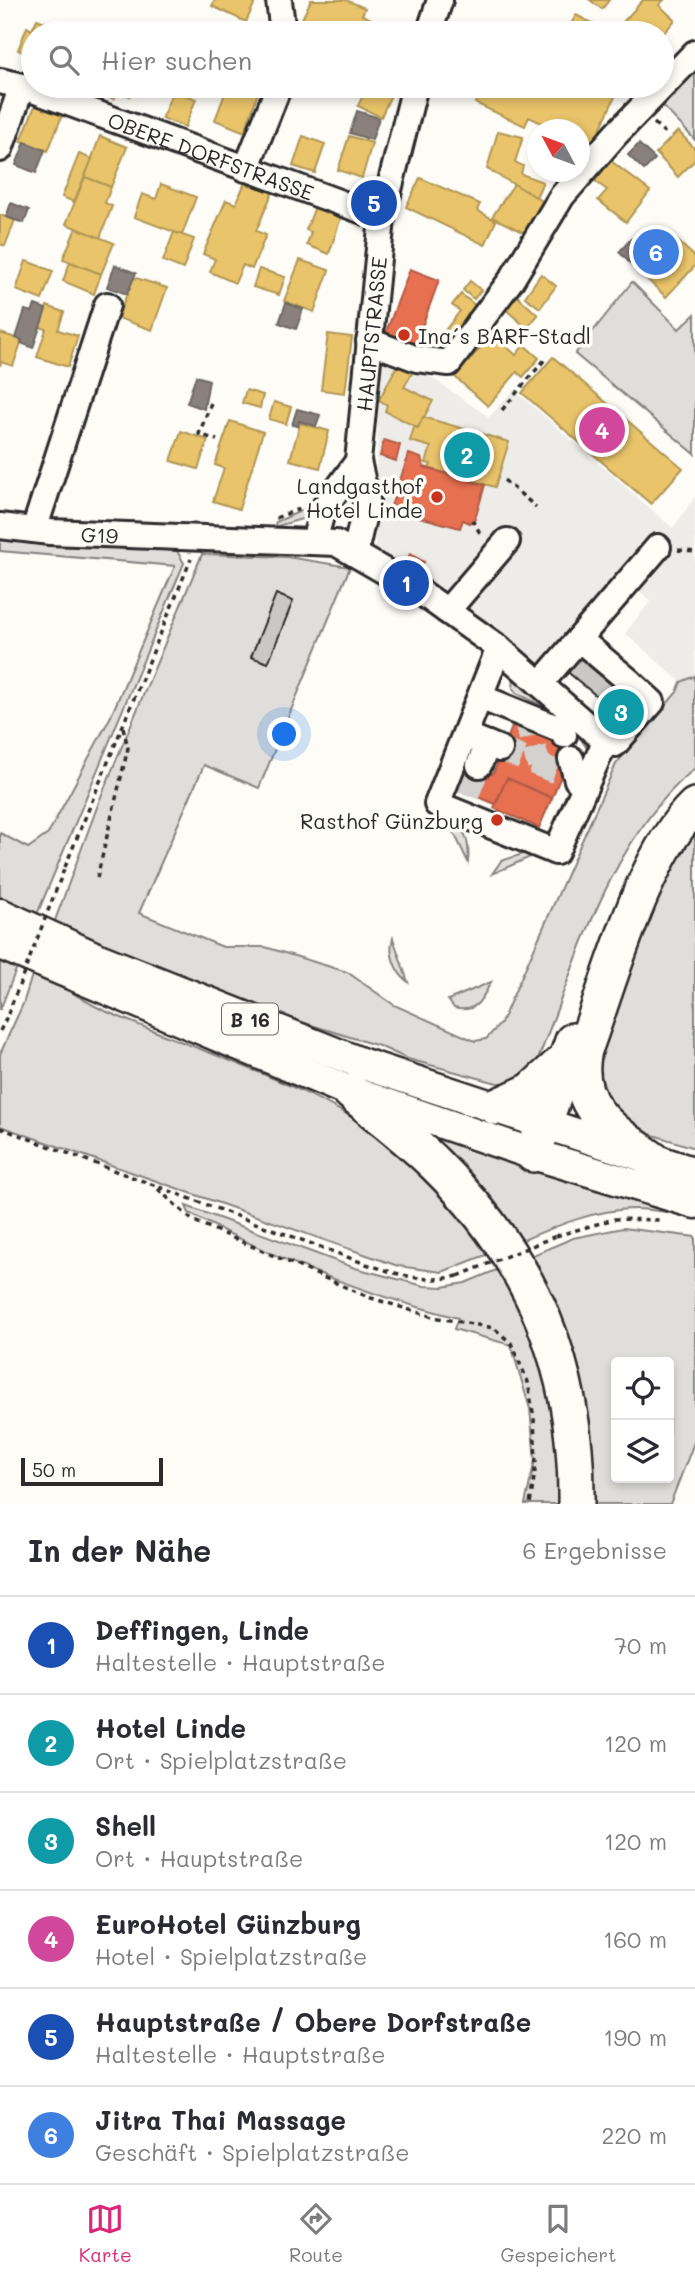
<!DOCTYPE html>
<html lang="de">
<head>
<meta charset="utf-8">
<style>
	:root { --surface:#fff; --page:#f7f7f7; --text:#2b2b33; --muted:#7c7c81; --line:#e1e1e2; --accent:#db2777 }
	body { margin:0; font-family:Mali,sans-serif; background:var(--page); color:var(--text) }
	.controls { position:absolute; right:21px; bottom:21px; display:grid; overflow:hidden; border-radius:7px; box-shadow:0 4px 10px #0003 }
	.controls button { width:63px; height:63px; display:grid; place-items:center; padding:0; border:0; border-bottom:2px solid var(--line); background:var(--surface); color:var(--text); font:35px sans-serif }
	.compass { position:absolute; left:527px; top:119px; width:63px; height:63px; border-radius:50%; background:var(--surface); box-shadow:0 4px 10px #0003; rotate:311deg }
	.scale { position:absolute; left:21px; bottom:18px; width:142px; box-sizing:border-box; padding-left:7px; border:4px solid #2b2b2b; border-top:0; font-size:19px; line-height:24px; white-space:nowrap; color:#2b2b2b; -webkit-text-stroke:5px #fdfcf7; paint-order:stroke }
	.you { position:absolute; left:285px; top:735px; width:24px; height:24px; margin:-18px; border:5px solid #fff; border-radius:50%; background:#1a73e8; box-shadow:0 0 0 10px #1a73e833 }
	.badge { display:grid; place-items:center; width:46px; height:46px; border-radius:50%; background:var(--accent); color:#fff; font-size:23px; font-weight:700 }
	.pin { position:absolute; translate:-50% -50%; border:4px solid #fff; box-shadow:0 2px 7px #0006 }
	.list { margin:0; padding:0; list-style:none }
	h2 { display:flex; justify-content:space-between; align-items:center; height:91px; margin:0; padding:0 28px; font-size:30px }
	h2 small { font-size:23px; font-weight:400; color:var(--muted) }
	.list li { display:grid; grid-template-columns:46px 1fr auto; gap:21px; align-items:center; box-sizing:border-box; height:98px; padding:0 28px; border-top:2px solid var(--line) }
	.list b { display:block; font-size:26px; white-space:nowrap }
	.list p { margin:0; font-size:23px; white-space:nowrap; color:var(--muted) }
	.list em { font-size:23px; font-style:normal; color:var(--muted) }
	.icon { flex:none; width:38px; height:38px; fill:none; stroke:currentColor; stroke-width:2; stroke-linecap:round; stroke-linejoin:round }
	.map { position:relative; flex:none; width:695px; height:1504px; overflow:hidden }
	.search { position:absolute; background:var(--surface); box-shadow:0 4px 10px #0003; left:21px; right:21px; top:21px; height:77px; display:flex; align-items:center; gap:18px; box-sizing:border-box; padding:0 24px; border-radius:38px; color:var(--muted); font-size:26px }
	.sheet { height:679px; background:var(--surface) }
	nav { display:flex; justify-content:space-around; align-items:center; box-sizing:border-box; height:98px; border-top:2px solid var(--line); background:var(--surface); font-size:19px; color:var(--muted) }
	nav a { display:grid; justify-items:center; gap:4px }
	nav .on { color:var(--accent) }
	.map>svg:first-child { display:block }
	.built { fill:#edece8 }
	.green { fill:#dfdeda; stroke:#858482; stroke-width:2; fill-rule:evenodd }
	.homes { fill:#e9c46a; stroke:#b09657; stroke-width:2 }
	.shops { fill:#e76f51; stroke:#af5b46; stroke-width:2 }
	.industry { fill:#8a817c; stroke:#6e6764; stroke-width:2 }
	.building { fill:#c9c8c4; stroke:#2b2b2b; stroke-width:2 }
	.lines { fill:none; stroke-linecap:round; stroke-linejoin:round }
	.minor-tunnel { stroke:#d3d2ce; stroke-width:24; stroke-dasharray:24 12; stroke-linecap:butt }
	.minor-casing { stroke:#2b2b2b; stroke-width:30 }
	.major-casing { stroke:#2b2b2b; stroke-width:35 }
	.highway-casing { stroke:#2b2b2b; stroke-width:40 }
	.path { stroke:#2b2b2b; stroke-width:3.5; stroke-dasharray:5 5; stroke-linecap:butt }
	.minor { stroke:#fdfcf7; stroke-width:24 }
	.major { stroke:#fdfcf7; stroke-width:30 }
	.highway { stroke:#fdfcf7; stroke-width:35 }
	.path-bridge { stroke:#2b2b2b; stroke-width:3.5; stroke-dasharray:5 5; stroke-linecap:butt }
	.poi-dot { fill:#c8321e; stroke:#fdfcf7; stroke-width:2.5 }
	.labels { text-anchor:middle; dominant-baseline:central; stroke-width:7; stroke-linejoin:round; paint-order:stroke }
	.shield { fill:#fdfcf7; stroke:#6a6a68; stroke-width:2 }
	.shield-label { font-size:19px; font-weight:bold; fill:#2b2b2b }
	.street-label { font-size:21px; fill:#2b2b2b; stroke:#fdfcf7 }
	.poi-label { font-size:21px; fill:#2b2b2b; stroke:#fdfcf7; text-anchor:end }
</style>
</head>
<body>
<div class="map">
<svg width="695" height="1504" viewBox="0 0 695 1504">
	<rect width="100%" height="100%" fill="#fdfcf7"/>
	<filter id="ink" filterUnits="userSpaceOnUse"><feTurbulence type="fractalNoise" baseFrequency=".0143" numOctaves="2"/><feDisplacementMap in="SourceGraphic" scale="14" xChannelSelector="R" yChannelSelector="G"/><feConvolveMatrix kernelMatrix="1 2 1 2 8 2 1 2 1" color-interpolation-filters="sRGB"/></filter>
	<g filter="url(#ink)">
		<!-- built -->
		<polygon class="built" points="387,356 420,370 489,417 514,390 673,528 695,497 695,676 681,682 625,633 651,601 628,581 547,674 446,592 375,549 379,364"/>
		<!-- green -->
		<g class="green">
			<polygon points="691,69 695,74 695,140 660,103"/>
			<polygon points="632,282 679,329 695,314 695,454 575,354"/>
			<polygon points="312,506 309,517 274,527 276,522"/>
			<polygon points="0,538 177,551 184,563 36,917 0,900 0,833 28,848 48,834 111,716 175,566 0,551"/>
			<path d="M202 554 287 557 350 567 259 788 204 765 139 913 223 947H265L347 972 394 1005 475 1041 486 1039 501 1023 616 764 677 692 681 682 695 676V768C608 842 578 959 537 1062L527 1077 514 1083H497L408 1059 379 1046 218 996 53 926 100 799Z"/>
			<path d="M514 677C531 692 587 731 589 751L575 731 554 711 516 693 513 688Z"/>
			<path d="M447 818C466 825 470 844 468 862Z"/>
			<polygon points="695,819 695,1148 621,1125 592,1076 669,853"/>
			<polygon points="529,852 537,854 492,874 501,861"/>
			<path d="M393 938 408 982C395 972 388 953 393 938Z"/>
			<polygon points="0,954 19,962 0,1010"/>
			<path d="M34 969C58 981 78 999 103 1010 213 1058 334 1089 427 1170 453 1192 474 1225 496 1251L442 1272 398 1266 0 1126V1054L23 1004Z"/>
			<path d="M491 982C482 999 476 1014 454 1008L448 1000Z"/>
			<path d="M384 1113 685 1215C669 1213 652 1209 636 1209 594 1209 554 1227 516 1243Z"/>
			<path d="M186 1206 355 1268 424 1286 443 1287 465 1283 506 1266 543 1345 567 1504H525L535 1460 530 1409 511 1345 454 1329 458 1318C364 1294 274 1259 189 1213Z"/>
			<path d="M623 1228 695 1237V1440L670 1504H588L526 1258 573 1238ZM616 1362H669V1478H616Z"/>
		</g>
		<!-- homes -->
		<g class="homes">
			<polygon points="215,0 256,0 246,22 212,6"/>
			<polygon points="311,0 346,0 365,8 362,15 387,26 384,33 307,33 311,25 301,21"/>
			<polygon points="590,0 609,0 602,9"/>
			<polygon points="643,0 664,0 659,5 675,20 662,35 637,33 624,21"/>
			<polygon points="576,15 607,31 606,33 566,33"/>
			<polygon points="37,19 59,28 56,33 33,33 33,64 27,62 30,55 18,50 27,27 32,30"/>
			<polygon points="485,22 510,33 480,33"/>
			<polygon points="91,86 134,86 130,96 118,90 114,99 91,91"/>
			<polygon points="233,86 260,86 245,132 215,120 226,91 230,92"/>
			<polygon points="304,86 321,86 319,92"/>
			<polygon points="367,86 395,86 381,117 358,106"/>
			<polygon points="473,86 620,86 591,149 584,145 580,154 580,130 556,130 529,117 525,126 475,103 482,90"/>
			<polygon points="173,90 196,99 185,127 162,118"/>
			<polygon points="36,103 63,113 48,151 21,141"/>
			<polygon points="498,131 523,137 515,162 523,166 521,174 543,182 536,197 487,169"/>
			<polygon points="678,131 695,149 695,160 678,177 656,153"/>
			<polygon points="100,136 127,147 111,187 85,177"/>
			<polygon points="303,136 325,144 315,173 293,166"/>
			<polygon points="349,136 372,143 362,178 338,170"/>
			<polygon points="79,154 92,159 74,202 62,197"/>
			<polygon points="611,161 650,191 626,222 598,200 607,190 595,181"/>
			<polygon points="85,177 111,187 105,203 112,206 100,238 66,224"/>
			<polygon points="420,178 480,204 477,210 496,221 485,245 406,207"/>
			<polygon points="246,180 273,191 256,231 266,235 252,269 243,265 235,283 210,272 215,259 203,254 226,200 236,204"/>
			<polygon points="161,184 196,197 182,235 134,217 142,194 156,199"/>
			<polygon points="514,184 544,202 525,233 492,217"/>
			<polygon points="315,207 341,217 329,254 307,245 311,232 306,230"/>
			<polygon points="0,215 15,220 5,246 0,244"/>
			<polygon points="76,228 114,243 101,274 63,259"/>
			<polygon points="667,231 695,257 695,266 666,297 634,267"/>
			<polygon points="174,232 194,239 183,269 163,261"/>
			<polygon points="300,260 329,270 314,312 284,301"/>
			<polygon points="26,261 53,271 42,300 16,290"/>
			<polygon points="70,262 101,274 94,294 63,281"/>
			<polygon points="259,269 285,277 279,295 253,287"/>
			<polygon points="541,274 556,286 540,308 525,297"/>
			<polygon points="133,277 167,288 152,330 118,318"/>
			<polygon points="470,281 481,290 474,299 463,290"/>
			<polygon points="461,294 481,310 459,338 446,329 460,311 452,305"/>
			<polygon points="516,295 538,315 527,328 504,308"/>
			<polygon points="47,306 64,312 58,330 78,336 68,367 37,357 46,329 40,327"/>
			<polygon points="0,333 22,340 13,366 1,362 0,366"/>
			<polygon points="328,334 352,337 345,393 321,390"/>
			<polygon points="492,334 516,355 524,345 539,358 523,377 517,372 488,406 455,377"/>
			<polygon points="553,357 683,468 651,504 522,393"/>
			<polygon points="399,362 414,370 404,387 433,401 418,428 385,411 387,405 379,400"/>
			<polygon points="246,390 263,395 260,408 242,403"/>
			<polygon points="274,402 291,407 286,424 269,419"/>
			<polygon points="423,417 509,442 495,487 429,469 431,464 426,463 431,447 410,441 414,427 418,428"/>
			<polygon points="230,421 263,432 239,509 213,501 224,468 215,465"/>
			<polygon points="300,423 329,431 320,468 290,460"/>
			<polygon points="181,431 208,440 198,469 171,461"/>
		</g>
		<!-- shops -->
		<g class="shops">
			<polygon points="410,269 439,280 415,346 385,335"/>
			<polygon points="384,440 400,445 396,461 380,456"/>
			<polygon points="409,454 421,458 424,467 485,485 475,519 470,523 463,520 460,528 390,509"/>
			<polygon points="410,554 424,562 417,576 402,568"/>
			<polygon points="516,717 575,741 552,798 507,778 495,804 449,785 460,760 493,774"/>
			<polygon points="507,778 552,798 539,828 494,808"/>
		</g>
		<!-- industry -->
		<g class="industry">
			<polygon points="357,111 379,118 372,140 350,133"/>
			<polygon points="25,142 45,150 36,173 16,165"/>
			<polygon points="639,144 655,159 644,170 628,155"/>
			<polygon points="11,203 29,210 24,223 6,217"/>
			<polygon points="631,239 646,254 634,267 619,252"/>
			<polygon points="115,265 136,273 127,294 107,287"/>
			<polygon points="286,303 303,309 296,329 279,323"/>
			<polygon points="35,305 46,309 33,348 21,343 22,340 16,338 25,310 32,312"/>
			<polygon points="196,376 209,380 204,409 187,403"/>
			<polygon points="297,409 320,415 316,426 299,421 298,426 292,425"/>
		</g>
		<!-- building -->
		<g class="building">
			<polygon points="276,594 293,601 268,663 251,657"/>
			<polygon points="575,654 618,690 611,708 564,669"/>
			<polygon points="617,692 629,696 640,706 620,727 605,721"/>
		</g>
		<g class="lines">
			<!-- minor-tunnel -->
			<g class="minor-tunnel">
				<polyline points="524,714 539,765"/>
				<polyline points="500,749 564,775"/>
				<polyline points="467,795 479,765"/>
			</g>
			<defs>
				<g id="minor">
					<polyline points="279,1 283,33"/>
					<polyline points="429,33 440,0"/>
					<path id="s1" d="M0 81 22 86 382 218"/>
					<polyline points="0,149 22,86"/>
					<polyline points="246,169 279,86"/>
					<polyline points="369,341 417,359 449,363 512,279 562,196 616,134 695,53"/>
					<path id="s2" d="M0 526 50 532 336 543 419 591 499 648 606 742"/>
					<polyline points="34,530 107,305"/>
					<polyline points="314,541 323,509 358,461"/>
					<path id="s3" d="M355 553 367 500 358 461 382 218 415 86"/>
					<polyline points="447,611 507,541"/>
					<polyline points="579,639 629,681 624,695"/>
					<polyline points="499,648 437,804 556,852 613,724"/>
					<polyline points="540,684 658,547"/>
					<polyline points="480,697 562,730 564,735"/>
					<polyline points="465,735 500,749"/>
					<polyline points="607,742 615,744 652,702 629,681"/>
					<polyline points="571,759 577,780"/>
					<polyline points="479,765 488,744"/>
				</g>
				<g id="major">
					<polyline points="0,914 96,958 363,1064 695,1173"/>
					<polyline points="0,944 351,1092 533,1154 695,1203"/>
				</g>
				<g id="highway">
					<path d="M351 1092C379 1116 410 1139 436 1165 533 1260 578 1369 576 1504"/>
					<polyline points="496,1107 531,1091 564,1061"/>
					<polyline points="533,1154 573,1041"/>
					<path d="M656 1162C615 1132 571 1108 584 1050 610 981 643 855 695 806"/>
				</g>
			</defs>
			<!-- minor casing -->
			<use href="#minor" class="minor-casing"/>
			<!-- major casing -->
			<use href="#major" class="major-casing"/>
			<!-- highway casing -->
			<use href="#highway" class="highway-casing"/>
			<!-- path -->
			<g class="path">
				<polyline points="654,123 665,133"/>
				<polyline points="211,403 199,434 217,440"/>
				<polyline points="502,410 547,357"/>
				<polyline points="504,480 536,507"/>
				<polyline points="276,518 302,508"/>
				<polyline points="472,520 482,536"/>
				<polyline points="678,550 695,552"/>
				<polyline points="65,867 191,559"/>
				<polyline points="97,878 128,748 123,727"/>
				<polyline points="0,1031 8,1014"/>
				<path d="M0 1128 366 1264C398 1274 424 1284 458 1276"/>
				<polyline points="158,1189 192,1220 368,1297 433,1317 494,1328 511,1343 528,1382 534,1419 536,1464 530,1504"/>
				<polyline points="556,1236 614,1219 663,1220"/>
			</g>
			<!-- minor -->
			<use href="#minor" class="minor"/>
			<!-- major -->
			<use href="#major" class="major"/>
			<!-- highway -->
			<use href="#highway" class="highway"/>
			<!-- path-bridge -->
			<g class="path-bridge">
				<polyline points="8,1014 65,867"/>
				<polyline points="458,1276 556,1236"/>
			</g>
		</g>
	</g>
	<!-- markers -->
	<g class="poi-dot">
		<circle cx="404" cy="335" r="7"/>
		<circle cx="437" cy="497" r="7"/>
		<circle cx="497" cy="820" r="7"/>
	</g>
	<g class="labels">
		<!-- shield labels -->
		<rect class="shield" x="222" y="1003.5" width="56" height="31" rx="5"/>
		<g class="shield-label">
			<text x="250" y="1019">B 16</text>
		</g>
		<!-- street labels -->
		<g class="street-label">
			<text stroke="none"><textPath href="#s1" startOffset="224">OBERE DORFSTRASSE</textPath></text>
			<text stroke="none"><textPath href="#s3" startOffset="222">HAUPTSTRASSE</textPath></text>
			<text stroke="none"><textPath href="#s2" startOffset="100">G19</textPath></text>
		</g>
		<!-- poi labels -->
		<g class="poi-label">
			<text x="418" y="335" text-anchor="start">Ina´s BARF-Stadl</text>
			<text x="423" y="485">Landgasthof<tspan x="423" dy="24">Hotel Linde</tspan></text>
			<text x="483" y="820">Rasthof Günzburg</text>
		</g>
	</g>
</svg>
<div class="controls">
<button><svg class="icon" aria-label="locate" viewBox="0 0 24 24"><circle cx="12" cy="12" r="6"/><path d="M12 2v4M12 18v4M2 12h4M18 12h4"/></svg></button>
<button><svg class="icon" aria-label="layers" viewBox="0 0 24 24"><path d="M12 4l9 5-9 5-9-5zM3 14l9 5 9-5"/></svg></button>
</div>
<svg class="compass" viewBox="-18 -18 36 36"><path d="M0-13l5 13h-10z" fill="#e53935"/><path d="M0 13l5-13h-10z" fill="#7c7c81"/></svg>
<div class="scale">50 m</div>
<div class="you"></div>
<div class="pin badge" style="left:406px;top:583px;background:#1a4fb4">1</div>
<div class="pin badge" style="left:467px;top:455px;background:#0f9aa8">2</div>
<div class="pin badge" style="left:621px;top:712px;background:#0f9aa8">3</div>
<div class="pin badge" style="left:602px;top:430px;background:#d1479c">4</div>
<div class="pin badge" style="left:374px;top:203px;background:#1a4fb4">5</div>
<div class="pin badge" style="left:656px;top:252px;background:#3f7fe0">6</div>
<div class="search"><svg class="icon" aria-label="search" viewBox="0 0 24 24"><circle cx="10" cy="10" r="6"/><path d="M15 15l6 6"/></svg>Hier suchen</div>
</div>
<section class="sheet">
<h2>In der Nähe<small>6 Ergebnisse</small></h2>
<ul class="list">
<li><span class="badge" style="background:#1a4fb4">1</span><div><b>Deffingen, Linde</b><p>Haltestelle · Hauptstraße</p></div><em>70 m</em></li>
<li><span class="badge" style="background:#0f9aa8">2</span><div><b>Hotel Linde</b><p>Ort · Spielplatzstraße</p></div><em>120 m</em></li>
<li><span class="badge" style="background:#0f9aa8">3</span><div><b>Shell</b><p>Ort · Hauptstraße</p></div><em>120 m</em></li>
<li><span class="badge" style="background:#d1479c">4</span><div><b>EuroHotel Günzburg</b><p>Hotel · Spielplatzstraße</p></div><em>160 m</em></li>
<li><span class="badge" style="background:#1a4fb4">5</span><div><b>Hauptstraße / Obere Dorfstraße</b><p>Haltestelle · Hauptstraße</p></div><em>190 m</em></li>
<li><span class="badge" style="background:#3f7fe0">6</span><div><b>Jitra Thai Massage</b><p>Geschäft · Spielplatzstraße</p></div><em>220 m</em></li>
</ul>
</section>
<nav>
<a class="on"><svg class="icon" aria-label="map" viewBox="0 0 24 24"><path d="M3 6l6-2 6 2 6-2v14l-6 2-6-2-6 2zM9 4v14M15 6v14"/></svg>Karte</a>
<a><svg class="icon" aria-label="directions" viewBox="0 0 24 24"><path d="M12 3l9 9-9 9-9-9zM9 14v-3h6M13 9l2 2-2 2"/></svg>Route</a>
<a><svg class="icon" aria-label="saved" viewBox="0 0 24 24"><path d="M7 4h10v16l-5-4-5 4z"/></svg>Gespeichert</a>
</nav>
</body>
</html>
